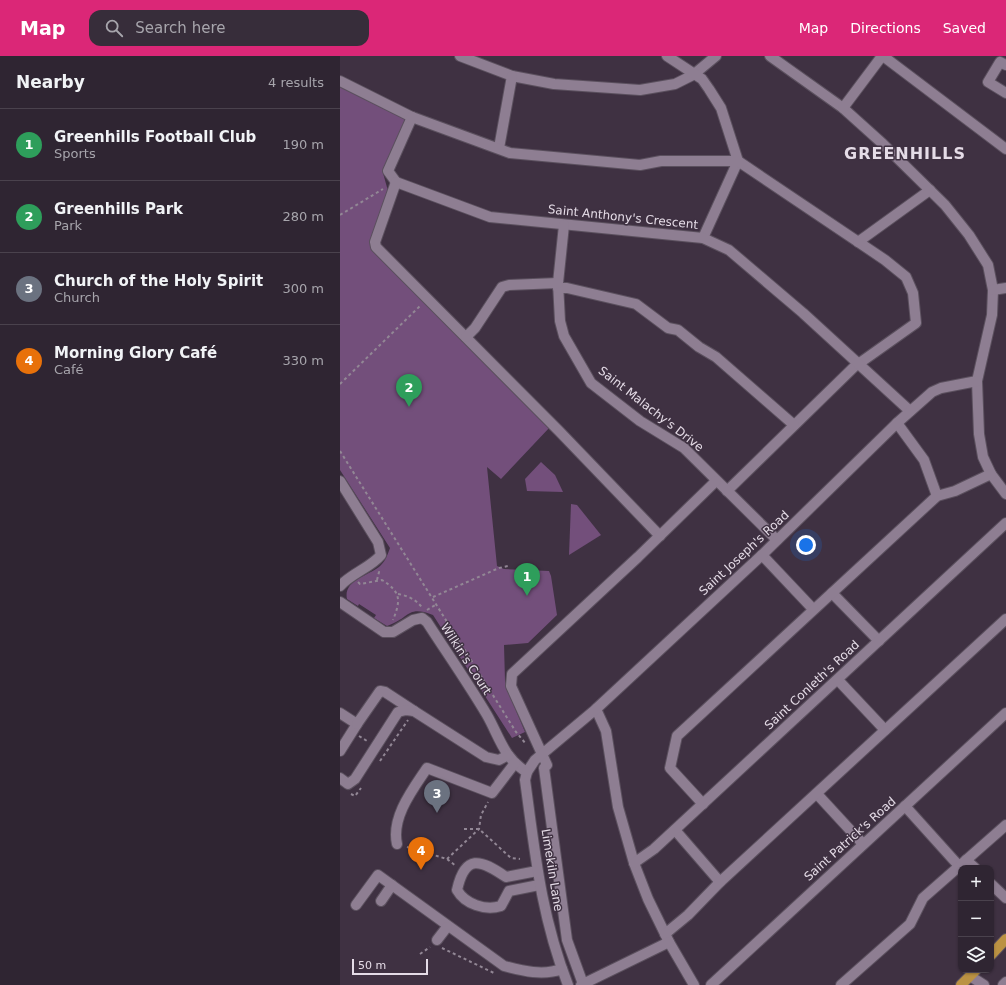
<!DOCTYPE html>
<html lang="en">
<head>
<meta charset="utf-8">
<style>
	:root { --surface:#2f2532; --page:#372d3a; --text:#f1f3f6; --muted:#a7a5ac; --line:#4a424d; --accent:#db2777 }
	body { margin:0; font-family:"DejaVu Sans",sans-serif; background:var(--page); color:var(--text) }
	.controls { position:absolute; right:12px; bottom:12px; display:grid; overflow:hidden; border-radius:8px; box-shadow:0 1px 3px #0004 }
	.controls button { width:36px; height:36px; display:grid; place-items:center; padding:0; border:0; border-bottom:1px solid var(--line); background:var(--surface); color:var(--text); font:20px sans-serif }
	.scale { position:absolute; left:12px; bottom:10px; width:76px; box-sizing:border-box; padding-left:4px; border:2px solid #e5dce7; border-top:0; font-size:11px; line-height:14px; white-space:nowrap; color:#e5dce7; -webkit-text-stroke:3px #3f3142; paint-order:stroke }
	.you { position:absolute; left:466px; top:489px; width:14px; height:14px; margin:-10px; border:3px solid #fff; border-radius:50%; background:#1a73e8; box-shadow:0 0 0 6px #1a73e833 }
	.badge { display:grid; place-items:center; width:26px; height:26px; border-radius:50%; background:var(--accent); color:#fff; font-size:13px; font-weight:700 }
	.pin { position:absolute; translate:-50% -33px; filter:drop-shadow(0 1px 2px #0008) }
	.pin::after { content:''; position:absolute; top:21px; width:14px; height:12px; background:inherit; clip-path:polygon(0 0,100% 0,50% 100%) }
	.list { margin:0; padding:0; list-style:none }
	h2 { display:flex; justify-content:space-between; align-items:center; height:52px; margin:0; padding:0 16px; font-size:17px }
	h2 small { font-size:13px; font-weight:400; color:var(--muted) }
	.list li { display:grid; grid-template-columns:26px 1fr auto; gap:12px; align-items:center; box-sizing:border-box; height:72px; padding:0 16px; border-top:1px solid var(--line) }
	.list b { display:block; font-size:15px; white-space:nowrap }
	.list p { margin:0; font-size:13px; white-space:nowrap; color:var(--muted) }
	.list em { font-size:13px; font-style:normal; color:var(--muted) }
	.icon { flex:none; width:22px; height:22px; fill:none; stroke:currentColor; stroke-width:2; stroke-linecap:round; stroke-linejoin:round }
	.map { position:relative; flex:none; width:666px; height:929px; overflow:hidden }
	header { display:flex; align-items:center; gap:24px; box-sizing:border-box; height:56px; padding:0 20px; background:var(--accent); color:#fff }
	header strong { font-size:19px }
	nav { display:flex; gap:22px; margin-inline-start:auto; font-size:14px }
	.search { width:280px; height:36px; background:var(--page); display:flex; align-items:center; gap:10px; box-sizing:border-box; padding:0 14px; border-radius:12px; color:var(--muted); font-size:15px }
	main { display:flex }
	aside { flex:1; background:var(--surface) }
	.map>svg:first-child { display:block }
	.green { fill:#734f7b }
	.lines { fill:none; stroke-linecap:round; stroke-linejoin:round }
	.minor-casing { stroke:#5b505e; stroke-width:12 }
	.major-casing { stroke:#5b505e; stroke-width:12 }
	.path { stroke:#928795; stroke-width:2; stroke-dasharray:3 3; stroke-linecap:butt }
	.minor { stroke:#8e7e92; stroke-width:10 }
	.major { stroke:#bb9243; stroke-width:10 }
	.labels { text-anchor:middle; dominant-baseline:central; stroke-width:3; stroke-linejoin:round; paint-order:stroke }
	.street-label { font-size:12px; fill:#e5dce7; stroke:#3f3142 }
	.district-label { font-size:16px; font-weight:bold; letter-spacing:1px; fill:#e5dce7; stroke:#3f3142 }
</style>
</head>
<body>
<header>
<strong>Map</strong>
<div class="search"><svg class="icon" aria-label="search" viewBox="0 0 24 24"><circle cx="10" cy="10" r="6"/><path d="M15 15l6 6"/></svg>Search here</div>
<nav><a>Map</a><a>Directions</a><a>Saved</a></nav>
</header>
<main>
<aside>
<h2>Nearby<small>4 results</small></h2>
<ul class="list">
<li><span class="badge" style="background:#2e9e5b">1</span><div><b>Greenhills Football Club</b><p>Sports</p></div><em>190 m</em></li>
<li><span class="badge" style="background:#2e9e5b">2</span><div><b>Greenhills Park</b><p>Park</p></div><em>280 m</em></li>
<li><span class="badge" style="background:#6b7280">3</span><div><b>Church of the Holy Spirit</b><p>Church</p></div><em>300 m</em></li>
<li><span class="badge" style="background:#e8710a">4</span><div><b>Morning Glory Café</b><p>Café</p></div><em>330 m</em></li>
</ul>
</aside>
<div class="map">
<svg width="666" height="929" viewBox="0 0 666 929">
	<rect width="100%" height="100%" fill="#3f3142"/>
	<!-- green -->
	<g class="green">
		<path d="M0 30 67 61 43 117 48 135 31 186 210 371 161 423 147 411 157 510 164 513 209 515 211 520 217 559 188 587 164 589 165 625 169 638 185 676 172 682 93 559C66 549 71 562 47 570L34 562 36 559 19 548 18 550 7 543C3 525 27 520 39 511 45 506 47 500 50 492L0 414Z"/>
		<polygon points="201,406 215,419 223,436 187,435 185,423"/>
		<polygon points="231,448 237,449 261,479 229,499"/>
	</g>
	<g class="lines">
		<defs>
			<g id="minor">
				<polyline points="120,0 172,20 214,28 300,34 335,28 353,19 376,0"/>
				<polyline points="327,0 362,23 369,33 381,52 398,105 363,182"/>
				<polyline points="430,0 503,52 543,88 605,149 629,179 648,209 653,234 652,259 637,325 639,378 643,401 651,418 666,438"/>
				<polyline points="543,0 666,93"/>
				<polyline points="666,9 660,6 648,26 666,37"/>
				<polyline points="0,25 72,61"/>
				<polyline points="503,52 542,0"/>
				<polyline points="159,92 172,20"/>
				<polyline points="56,126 48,115 72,61 170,97 300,109 321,105 398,105 545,204 566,221 573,237 576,267 514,311 387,435"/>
				<polyline points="56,126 150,161 363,182 389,194 463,257 570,355"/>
				<polyline points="56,126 35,186 36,191 219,375 320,480"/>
				<polyline points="224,169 218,227 220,265 224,280 251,327 300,365 344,392 437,484"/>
				<polyline points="518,186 590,134"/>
				<polyline points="218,232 227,232 296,248 328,272 338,274 359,291 376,301 454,369"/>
				<polyline points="653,234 666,232"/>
				<polyline points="126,281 135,272 162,231 169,229 218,227"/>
				<polyline points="557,367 584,404 597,440"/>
				<path d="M0 425 38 486 41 499C30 512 12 517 0 530"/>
				<polyline points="422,499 473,553"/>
				<polyline points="492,537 539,585"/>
				<path d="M0 546 44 576H53L73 564 82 562 87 566C107 597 128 627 147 659 159 680 164 703 187 716"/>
				<polyline points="498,624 545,674"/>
				<polyline points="256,653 266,675 278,751 294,807 308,843 329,886 354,929"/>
				<polyline points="0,657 17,668 0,695"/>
				<polyline points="17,668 40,635 45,636 74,655"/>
				<polyline points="0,722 8,728 15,723 58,656 66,654 74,655 146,701 159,704 168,699"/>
				<polyline points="477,738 523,788"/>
				<polyline points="363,748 330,712 337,680 597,440 615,435 651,418"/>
				<polyline points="565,750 619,810"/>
				<polyline points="335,774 380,826"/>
				<path d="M57 788C51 761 73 733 87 712L152 737 175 707"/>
				<polyline points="626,804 635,812"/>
				<polyline points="294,807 314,793 666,467"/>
				<path d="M197 815 166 821C140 803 125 798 117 834 125 848 145 855 161 850L169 835 199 829"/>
				<polyline points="651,828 666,842"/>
				<polyline points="41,845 52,829"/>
				<path d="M16 849 38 819 164 910C183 915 203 920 222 913"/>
				<polyline points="325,878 348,859 380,826 666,563"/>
				<polyline points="97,884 107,871"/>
				<polyline points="630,920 644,929"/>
				<polyline points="243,928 227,884 204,712 207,709 171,630 172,618 298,501 376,425"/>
				<path d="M228 929C201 860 195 797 185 724L187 716 195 704 256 653 422 499 557 367 592 336 601 332 637 325"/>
				<polyline points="241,929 329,886"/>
				<polyline points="371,929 666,657"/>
				<polyline points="501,929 570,868 583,842 666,769"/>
				<polyline points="663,929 666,926"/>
			</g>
			<g id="major">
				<polyline points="651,899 666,883"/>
				<polyline points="621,929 636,914"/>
			</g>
		</defs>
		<!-- minor casing -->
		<use href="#minor" class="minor-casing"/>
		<!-- major casing -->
		<use href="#major" class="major-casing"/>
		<!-- path -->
		<g class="path">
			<polyline points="0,159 43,133"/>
			<polyline points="0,328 81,249"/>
			<polyline points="0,395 176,676 186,688"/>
			<polyline points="37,524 39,516 38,513"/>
			<path d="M18 526 20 528 42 524C61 536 61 544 53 564"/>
			<path d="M58 538C69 540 77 544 83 553"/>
			<polyline points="93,541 159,512 168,510"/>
			<polyline points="87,554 97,548"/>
			<polyline points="19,680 27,685"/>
			<polyline points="40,705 68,664"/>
			<polyline points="11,738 15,740 21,732"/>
			<polyline points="124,773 139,773 171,802 180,803"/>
			<polyline points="67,791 107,803 116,810"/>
			<polyline points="107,803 139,773 141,759 148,746"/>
			<polyline points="102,892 156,918"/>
			<polyline points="80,898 90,891"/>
		</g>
		<!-- minor -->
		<use href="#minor" class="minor"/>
		<!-- major -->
		<use href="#major" class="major"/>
	</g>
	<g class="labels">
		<!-- street labels -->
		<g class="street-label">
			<text transform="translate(283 161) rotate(6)">Saint Anthony's Crescent</text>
			<text transform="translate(311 353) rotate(38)">Saint Malachy's Drive</text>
			<text transform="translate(404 497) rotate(-43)">Saint Joseph's Road</text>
			<text transform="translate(126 603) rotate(57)">Wilkin's Court</text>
			<text transform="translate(472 629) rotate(-43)">Saint Conleth's Road</text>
			<text transform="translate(510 783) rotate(-42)">Saint Patrick's Road</text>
			<text transform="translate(212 814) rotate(81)">Limekiln Lane</text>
		</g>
		<!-- district labels -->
		<g class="district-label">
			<text x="565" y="97">GREENHILLS</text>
		</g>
	</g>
</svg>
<div class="controls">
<button>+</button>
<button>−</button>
<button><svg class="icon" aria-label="layers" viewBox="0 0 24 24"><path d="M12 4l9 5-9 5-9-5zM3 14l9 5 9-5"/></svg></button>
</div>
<div class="scale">50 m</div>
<div class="you"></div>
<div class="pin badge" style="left:187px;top:540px;background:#2e9e5b">1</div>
<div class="pin badge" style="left:69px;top:351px;background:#2e9e5b">2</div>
<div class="pin badge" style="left:97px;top:757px;background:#6b7280">3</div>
<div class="pin badge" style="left:81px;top:814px;background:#e8710a">4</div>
</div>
</main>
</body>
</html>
